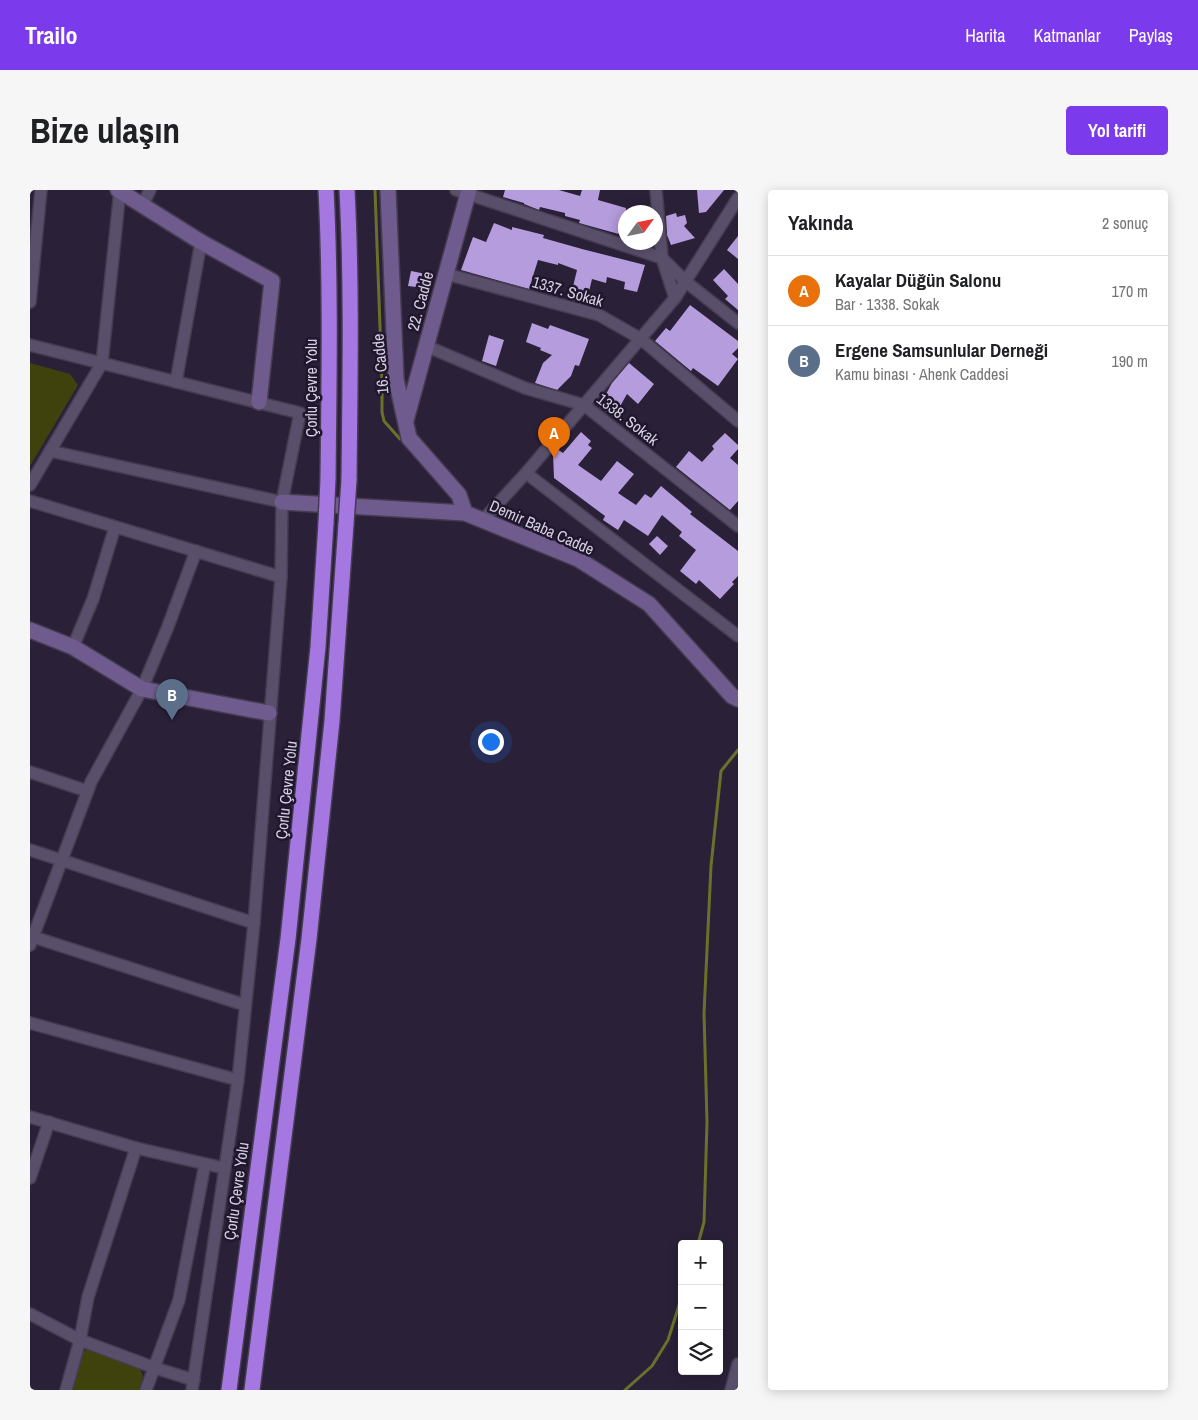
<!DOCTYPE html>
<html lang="tr">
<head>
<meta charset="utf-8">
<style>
	:root { --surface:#fff; --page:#f6f6f6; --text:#202124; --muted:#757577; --line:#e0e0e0; --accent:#7c3aed }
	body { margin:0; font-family:"Archivo Narrow",sans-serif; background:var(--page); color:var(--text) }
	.controls { position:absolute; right:15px; bottom:15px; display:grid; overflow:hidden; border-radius:5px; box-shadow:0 2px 12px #0003 }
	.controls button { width:45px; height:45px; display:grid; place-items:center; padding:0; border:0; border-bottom:1px solid var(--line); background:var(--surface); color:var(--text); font:25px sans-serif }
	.compass { position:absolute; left:588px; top:15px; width:45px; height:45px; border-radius:50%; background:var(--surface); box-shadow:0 2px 12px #0003; rotate:57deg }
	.you { position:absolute; left:460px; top:551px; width:18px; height:18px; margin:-12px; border:4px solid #fff; border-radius:50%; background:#1a73e8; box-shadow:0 0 0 8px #1a73e833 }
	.badge { display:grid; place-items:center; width:32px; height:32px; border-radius:50%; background:var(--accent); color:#fff; font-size:16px; font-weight:700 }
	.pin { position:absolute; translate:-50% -41px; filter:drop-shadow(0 1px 2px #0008) }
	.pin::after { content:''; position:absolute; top:26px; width:18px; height:15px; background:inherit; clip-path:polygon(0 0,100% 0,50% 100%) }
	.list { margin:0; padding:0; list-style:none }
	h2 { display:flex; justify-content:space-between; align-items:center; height:65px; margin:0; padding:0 20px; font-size:21px }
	h2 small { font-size:16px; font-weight:400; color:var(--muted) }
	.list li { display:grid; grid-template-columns:32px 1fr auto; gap:15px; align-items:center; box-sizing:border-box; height:70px; padding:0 20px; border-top:1px solid var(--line) }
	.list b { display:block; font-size:19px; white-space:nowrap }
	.list p { margin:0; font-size:16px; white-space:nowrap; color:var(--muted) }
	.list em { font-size:16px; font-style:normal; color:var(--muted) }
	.icon { flex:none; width:28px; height:28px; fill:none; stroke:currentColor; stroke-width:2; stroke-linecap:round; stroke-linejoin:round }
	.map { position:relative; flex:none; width:708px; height:1200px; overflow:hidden; border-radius:5px }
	header { display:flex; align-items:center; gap:30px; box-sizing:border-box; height:70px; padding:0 25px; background:var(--accent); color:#fff }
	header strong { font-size:24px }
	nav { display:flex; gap:28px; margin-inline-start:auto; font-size:18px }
	.intro { display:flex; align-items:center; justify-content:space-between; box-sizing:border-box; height:120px; padding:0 30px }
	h1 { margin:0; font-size:35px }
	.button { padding:12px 22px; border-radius:5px; background:var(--accent); color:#fff; font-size:18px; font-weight:700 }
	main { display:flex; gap:30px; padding:0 30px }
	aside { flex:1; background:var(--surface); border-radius:5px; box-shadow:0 2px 12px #0003 }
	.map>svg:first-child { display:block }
	.green { fill:#3f420d }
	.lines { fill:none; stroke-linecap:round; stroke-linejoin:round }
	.stream { stroke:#6c712a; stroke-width:3 }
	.building { fill:#b59cdc }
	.street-casing { stroke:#453c51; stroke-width:14 }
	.secondary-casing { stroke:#453c51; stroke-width:18 }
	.highway-casing { stroke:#453c51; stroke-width:18 }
	.street { stroke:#5a4f6b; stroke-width:11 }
	.secondary { stroke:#705b8e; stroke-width:15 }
	.highway { stroke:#a478e0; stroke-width:15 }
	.highway-bridge-casing { stroke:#453c51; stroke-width:18; stroke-linecap:butt }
	.highway-bridge { stroke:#a478e0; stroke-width:15 }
	.labels { text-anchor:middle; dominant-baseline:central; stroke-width:5; stroke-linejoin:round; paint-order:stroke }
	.street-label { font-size:16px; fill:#d5cfe0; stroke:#20172e }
</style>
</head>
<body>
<header>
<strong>Trailo</strong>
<nav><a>Harita</a><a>Katmanlar</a><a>Paylaş</a></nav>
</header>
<div class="intro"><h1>Bize ulaşın</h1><a class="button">Yol tarifi</a></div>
<main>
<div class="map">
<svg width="708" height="1200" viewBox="0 0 708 1200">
	<rect width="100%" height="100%" fill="#2a2038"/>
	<!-- green -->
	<g class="green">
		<polygon points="0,173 40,184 48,195 0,276"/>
		<polygon points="58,1159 110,1179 113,1186 109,1200 39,1200 48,1165"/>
	</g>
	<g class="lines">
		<!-- stream -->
		<g class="stream">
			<polyline points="345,0 352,192 352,222 354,231 370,249"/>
			<polyline points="668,1054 674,1032 677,932 674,823 681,676 691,581 708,560"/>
			<polyline points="595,1200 622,1176 638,1150 652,1106"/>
		</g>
	</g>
	<!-- building -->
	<g class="building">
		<polygon points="475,0 529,0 550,6 552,0 570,0 568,10 596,18 596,46 549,33 550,30 535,26 535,23 510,17 509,20 494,14 494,13 473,7"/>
		<polygon points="667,0 694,0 676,22 669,23"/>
		<polygon points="646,23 647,27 655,25 657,33 654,36 665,48 641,55 637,45 636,26"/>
		<polygon points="464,33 482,40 482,37 514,45 513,48 552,59 615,75 607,102 594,99 595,92 577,87 576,93 562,89 556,114 540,109 547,80 528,73 528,75 508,70 499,99 431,80 443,47 456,52"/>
		<polygon points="708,46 708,69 697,60"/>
		<polygon points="694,79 708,94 708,120 695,109 698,106 683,90"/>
		<polygon points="381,81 396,84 394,98 378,96"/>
		<polygon points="660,115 708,151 708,158 702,164 708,169 688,196 663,178 661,181 625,151 636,138 640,141"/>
		<polygon points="502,133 518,139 520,135 559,149 549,176 545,175 541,186 527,200 505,193 513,173 522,165 510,160 511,158 496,152"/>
		<polygon points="459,145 474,150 466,176 452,171"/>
		<polygon points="599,173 624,194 608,214 597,204 584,227 569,217 582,193"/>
		<polygon points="551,242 561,251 558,255 562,258 548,275 571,291 587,271 604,284 588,303 606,315 615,304 621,308 631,296 662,322 660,324 708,361 708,386 702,392 704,394 690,409 669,390 666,394 650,381 666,360 649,346 652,342 632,325 618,346 594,330 588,340 573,330 575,326 524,288 523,263 527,259 533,263"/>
		<polygon points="695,243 708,255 708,259 700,268 708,275 708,311 700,320 646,277 659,261 672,272 684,259 682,256"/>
		<polygon points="627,346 638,356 630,365 619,354"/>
	</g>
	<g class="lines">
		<defs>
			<g id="street">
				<polyline points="426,0 632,68 655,91 708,133"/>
				<polyline points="626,0 632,68 645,108"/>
				<polyline points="113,14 120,0"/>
				<polyline points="416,84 569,125 611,149 708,231"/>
				<polyline points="0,112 11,0"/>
				<polyline points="0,155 270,223 252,312 251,387 224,733 208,890 162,1200"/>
				<polyline points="396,156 495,198 554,215 708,336"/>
				<polyline points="146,192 171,52"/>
				<polyline points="20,261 252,312"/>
				<polyline points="496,283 708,446"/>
				<polyline points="0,295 72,173 90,0"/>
				<polyline points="0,311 251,387"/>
				<polyline points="453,330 496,283 645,108 708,8"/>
				<polyline points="43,457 63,409 85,337"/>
				<polyline points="0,582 57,601"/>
				<polyline points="0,660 224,733"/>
				<polyline points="0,746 215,815"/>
				<polyline points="0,755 61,592 112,499 137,439 166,361"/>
				<polyline points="0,833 208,890"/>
				<polyline points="0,927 106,958 194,978"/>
				<polyline points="0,988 19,932"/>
				<polyline points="0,1124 50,1150 125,1178 164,1190"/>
				<polyline points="36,1200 50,1150 58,1107 106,958"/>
				<polyline points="116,1200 149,1110 175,974"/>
				<polyline points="701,1200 708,1174"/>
			</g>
			<g id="secondary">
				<polyline points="88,0 171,52 242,91 229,212"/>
				<polyline points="358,0 366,189 379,248 429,305 435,323"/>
				<polyline points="376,230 439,0"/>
				<polyline points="252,312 435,323 548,369 619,414 702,506 708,509"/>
				<polyline points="0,440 43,457 112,499 239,523"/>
			</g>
			<g id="highway">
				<path d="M296 0C301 96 299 193 298 289"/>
				<path d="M317 0C322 97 320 193 319 290"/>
				<polyline points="199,1200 258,749 288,457 296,333"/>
				<polyline points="222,1200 279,749 302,531 316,334"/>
			</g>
		</defs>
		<!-- street casing -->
		<use href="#street" class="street-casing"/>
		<!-- secondary casing -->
		<use href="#secondary" class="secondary-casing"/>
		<!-- highway casing -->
		<use href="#highway" class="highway-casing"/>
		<!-- street -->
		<use href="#street" class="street"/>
		<!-- secondary -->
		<use href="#secondary" class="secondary"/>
		<!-- highway -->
		<use href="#highway" class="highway"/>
		<defs>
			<g id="highway-bridge">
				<polyline points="296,333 298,289"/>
				<polyline points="316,334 319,290"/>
			</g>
		</defs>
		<!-- highway-bridge casing -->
		<use href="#highway-bridge" class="highway-bridge-casing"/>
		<!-- highway-bridge -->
		<use href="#highway-bridge" class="highway-bridge"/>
	</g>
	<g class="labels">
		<!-- street labels -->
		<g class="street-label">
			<text transform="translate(538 101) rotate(16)">1337. Sokak</text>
			<text transform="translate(390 111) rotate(-75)">22. Cadde</text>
			<text transform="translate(350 174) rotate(-95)">16. Cadde</text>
			<text transform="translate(281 198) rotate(-90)">Çorlu Çevre Yolu</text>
			<text transform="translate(598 229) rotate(38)">1338. Sokak</text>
			<text transform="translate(512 337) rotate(24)">Demir Baba Cadde</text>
			<text transform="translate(256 600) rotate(-84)">Çorlu Çevre Yolu</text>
			<text transform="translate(206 1001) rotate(-82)">Çorlu Çevre Yolu</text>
		</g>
	</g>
</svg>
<div class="controls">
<button>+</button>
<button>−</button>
<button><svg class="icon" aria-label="layers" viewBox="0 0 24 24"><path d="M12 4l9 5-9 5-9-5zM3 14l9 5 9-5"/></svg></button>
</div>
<svg class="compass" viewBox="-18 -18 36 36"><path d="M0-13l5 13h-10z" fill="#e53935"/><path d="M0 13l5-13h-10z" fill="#757577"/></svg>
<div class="you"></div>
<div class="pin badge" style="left:524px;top:268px;background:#e8710a">A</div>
<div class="pin badge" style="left:142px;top:530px;background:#5c6f8a">B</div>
</div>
<aside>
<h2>Yakında<small>2 sonuç</small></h2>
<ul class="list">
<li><span class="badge" style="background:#e8710a">A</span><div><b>Kayalar Düğün Salonu</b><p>Bar · 1338. Sokak</p></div><em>170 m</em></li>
<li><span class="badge" style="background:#5c6f8a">B</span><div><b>Ergene Samsunlular Derneği</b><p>Kamu binası · Ahenk Caddesi</p></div><em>190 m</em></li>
</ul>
</aside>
</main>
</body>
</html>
